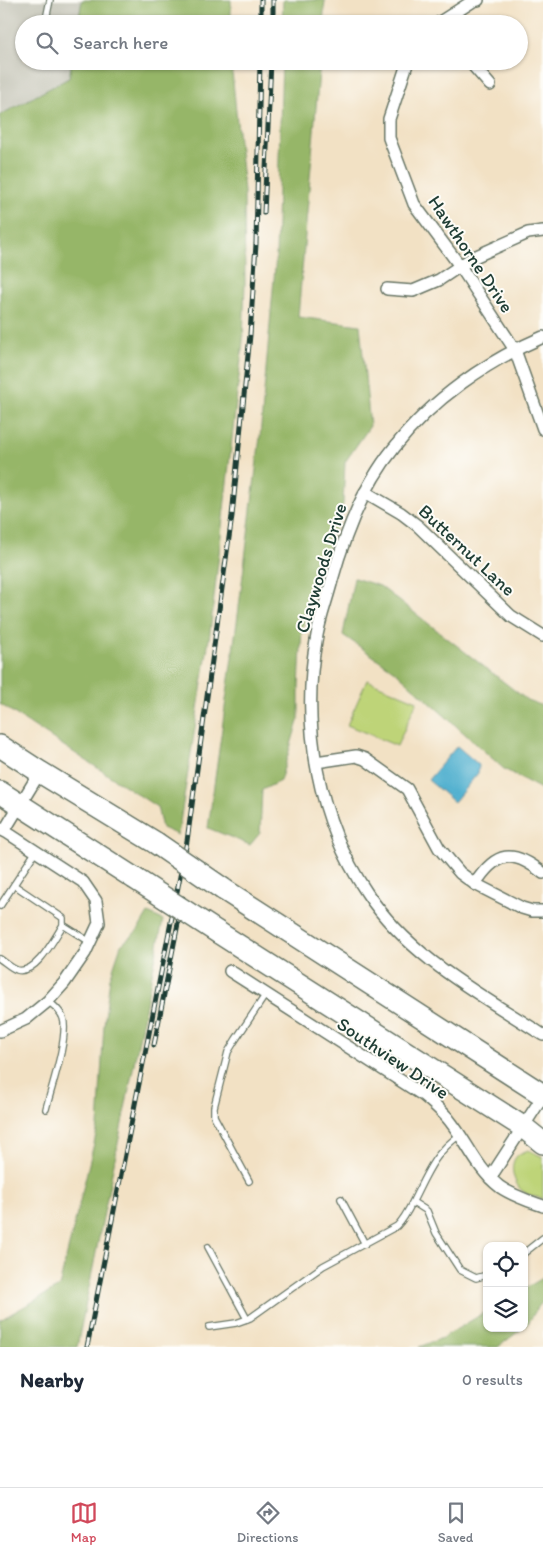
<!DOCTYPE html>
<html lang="en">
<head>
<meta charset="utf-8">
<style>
	:root { --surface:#fff; --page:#f2f2f3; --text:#1f2937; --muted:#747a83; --line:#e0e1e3; --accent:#d1495b }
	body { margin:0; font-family:Itim,sans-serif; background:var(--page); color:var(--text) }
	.controls { position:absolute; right:15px; bottom:15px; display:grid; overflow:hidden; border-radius:10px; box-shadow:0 1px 4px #0004 }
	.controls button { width:45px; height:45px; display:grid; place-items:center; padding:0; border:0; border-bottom:1px solid var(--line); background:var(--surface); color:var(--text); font:25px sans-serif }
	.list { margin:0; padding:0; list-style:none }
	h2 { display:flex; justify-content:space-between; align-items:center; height:65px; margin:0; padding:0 20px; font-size:21px }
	h2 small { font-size:16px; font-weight:400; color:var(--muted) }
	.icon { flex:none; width:28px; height:28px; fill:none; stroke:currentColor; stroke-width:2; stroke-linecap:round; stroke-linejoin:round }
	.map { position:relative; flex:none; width:543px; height:1347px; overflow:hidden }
	.search { position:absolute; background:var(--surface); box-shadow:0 1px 4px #0004; left:15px; right:15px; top:15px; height:55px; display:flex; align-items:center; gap:12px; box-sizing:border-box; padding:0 18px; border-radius:28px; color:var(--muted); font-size:19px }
	.sheet { height:140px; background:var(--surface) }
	nav { display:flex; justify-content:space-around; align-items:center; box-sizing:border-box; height:70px; border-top:1px solid var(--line); background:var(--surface); font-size:14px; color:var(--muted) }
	nav a { display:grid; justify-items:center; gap:2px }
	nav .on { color:var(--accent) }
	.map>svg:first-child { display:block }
	.industrial { fill:#c5c5b8 }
	.green { fill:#bed478; stroke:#6e8856 }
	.forest { fill:#96b668; stroke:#5a7a4e }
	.water { fill:#51b0cf; stroke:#387682 }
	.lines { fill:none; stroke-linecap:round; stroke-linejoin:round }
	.lane-casing { stroke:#697666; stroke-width:8 }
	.street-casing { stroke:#697666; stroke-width:14 }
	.highway-casing { stroke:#697666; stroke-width:24 }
	.lane { stroke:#fff; stroke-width:5.5 }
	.street { stroke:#fff; stroke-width:11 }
	.highway { stroke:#fff; stroke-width:21 }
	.rail-casing { stroke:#1f3d34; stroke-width:5 }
	.rail { stroke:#fdfcf7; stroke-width:3; stroke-dasharray:9; stroke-linecap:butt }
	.highway-bridge-casing { stroke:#697666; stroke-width:24; stroke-linecap:butt }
	.highway-bridge { stroke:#fff; stroke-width:21 }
	.labels { text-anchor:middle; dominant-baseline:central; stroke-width:4; stroke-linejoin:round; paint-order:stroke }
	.street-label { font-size:19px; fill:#1f3d34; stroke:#fdfcf7 }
</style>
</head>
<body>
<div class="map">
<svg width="543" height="1347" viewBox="0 0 543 1347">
	<rect width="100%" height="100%" fill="#fdfcf7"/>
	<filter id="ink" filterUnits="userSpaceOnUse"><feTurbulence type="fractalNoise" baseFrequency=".02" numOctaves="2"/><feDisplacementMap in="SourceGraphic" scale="10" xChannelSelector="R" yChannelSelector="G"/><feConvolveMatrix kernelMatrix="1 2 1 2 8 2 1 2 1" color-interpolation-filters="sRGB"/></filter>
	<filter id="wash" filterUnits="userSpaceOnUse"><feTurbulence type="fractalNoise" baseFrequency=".0096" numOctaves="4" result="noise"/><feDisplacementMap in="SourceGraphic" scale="20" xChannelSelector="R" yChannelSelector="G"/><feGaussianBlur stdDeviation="1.12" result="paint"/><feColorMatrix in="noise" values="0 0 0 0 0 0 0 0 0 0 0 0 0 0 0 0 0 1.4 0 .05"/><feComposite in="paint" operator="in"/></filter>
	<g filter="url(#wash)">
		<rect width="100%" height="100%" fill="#f2e1c4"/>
		<!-- industrial -->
		<polygon class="industrial" points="0,0 82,0 78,24 24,24 24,61 72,61 69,78 0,115"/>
		<!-- green -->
		<g class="green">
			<polygon points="367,680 417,701 397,746 347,725"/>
			<path d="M528 1150 543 1157V1199C537 1197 529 1196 524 1192 514 1186 508 1165 517 1156 519 1153 525 1152 528 1150Z"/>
		</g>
		<!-- forest -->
		<g class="forest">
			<polygon points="82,0 231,0 231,24 78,24"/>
			<polygon points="283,0 325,0 323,24 282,24"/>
			<polygon points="72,61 231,61 244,192 245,282 243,341 210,633 178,835 162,828 157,807 0,704 0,115 69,78"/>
			<polygon points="282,61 320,61 298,317 360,325 370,426 345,462 343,504 302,628 299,687 299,718 280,781 262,790 260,833 250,845 208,828 238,615 260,437 276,256"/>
			<polygon points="354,578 380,586 527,700 543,706 543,790 504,769 396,672 343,635"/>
			<polygon points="148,913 163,920 77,1347 0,1347 0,1320 59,1287 98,1127 104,1025 110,978 121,945 138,930"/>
			<path d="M543 1278V1302C534 1309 533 1320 524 1327V1289Z"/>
			<polygon points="487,1311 487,1328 523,1328 498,1347 419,1347 442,1338"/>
		</g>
		<!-- water -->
		<polygon class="water" points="457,746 479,765 478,773 454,802 428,780"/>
	</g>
	<g filter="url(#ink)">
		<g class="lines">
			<defs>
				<g id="lane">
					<polyline points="45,24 50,0"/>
					<polyline points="14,885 63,918 63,925"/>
					<polyline points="0,906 36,851"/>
					<path d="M0 959C5 962 11 968 17 970 36 975 54 939 63 925L90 942"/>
					<path d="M46 1109C51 1089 69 1036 63 1018 60 1010 54 1006 48 1001"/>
					<polyline points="249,1181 214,1116 214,1107 228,1052 236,1039 266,994"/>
					<polyline points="341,1199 365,1244"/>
					<polyline points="413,1202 427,1211 436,1233 460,1270 476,1278 487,1275"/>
					<polyline points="208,1247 247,1319"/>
					<polyline points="524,1253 543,1238"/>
					<path d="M209 1327 236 1323 250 1318 323 1266 397 1226C405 1218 409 1209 414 1199 427 1173 435 1152 460 1135"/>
				</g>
				<g id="street">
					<polyline points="437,24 473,1 478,0"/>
					<polyline points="408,61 389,119 389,138 414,204 460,266 515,350 543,429"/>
					<polyline points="469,61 490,85"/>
					<polyline points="387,289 413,291 439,280 472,258 528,233 543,231"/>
					<path d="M543 337C487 361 432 399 394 448 363 486 345 533 332 580 327 600 319 620 316 641 301 726 318 821 367 893 409 957 480 994 543 1035"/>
					<polyline points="365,492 401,513 418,526 511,616 543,636"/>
					<polyline points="316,762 356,756 365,759 407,789 439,848 460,873 475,884 522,908 532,911 543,911"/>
					<polyline points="0,828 83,882 96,901 99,923 85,953 65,982 48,1001 26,1019 0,1031"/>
					<polyline points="4,831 40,772"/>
					<path d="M475 884C496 851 513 849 543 873"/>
					<path d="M230 971 423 1095C434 1104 445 1113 453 1125 469 1146 478 1170 500 1187 513 1196 529 1201 543 1206"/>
					<polyline points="490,1178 543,1096"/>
				</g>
				<g id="highway">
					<polyline points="0,746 40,772 156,843"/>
					<polyline points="0,792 134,878"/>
					<polyline points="223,889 543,1095"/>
					<polyline points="219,933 523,1127 543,1143"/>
				</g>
			</defs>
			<!-- lane casing -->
			<use href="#lane" class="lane-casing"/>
			<!-- street casing -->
			<use href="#street" class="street-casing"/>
			<!-- highway casing -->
			<use href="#highway" class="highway-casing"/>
			<!-- lane -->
			<use href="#lane" class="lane"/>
			<!-- street -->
			<use href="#street" class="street"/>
			<!-- highway -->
			<use href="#highway" class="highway"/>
			<defs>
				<g id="rail">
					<polyline points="261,24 261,0"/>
					<polyline points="273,24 273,0"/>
					<polyline points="264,213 271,61"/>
					<polyline points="154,1045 183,898"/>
					<polyline points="87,1347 187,841 232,516 250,335 256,244 260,61"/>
				</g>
			</defs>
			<!-- rail casing -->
			<use href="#rail" class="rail-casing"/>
			<!-- rail -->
			<use href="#rail" class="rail"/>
			<defs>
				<g id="highway-bridge">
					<polyline points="156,843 223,889"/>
					<polyline points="134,878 219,933"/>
				</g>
			</defs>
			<!-- highway-bridge casing -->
			<use href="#highway-bridge" class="highway-bridge-casing"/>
			<!-- highway-bridge -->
			<use href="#highway-bridge" class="highway-bridge"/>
		</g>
	</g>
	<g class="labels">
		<!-- street labels -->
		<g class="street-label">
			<text transform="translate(471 254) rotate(56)">Hawthorne Drive</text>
			<text transform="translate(467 550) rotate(43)">Butternut Lane</text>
			<text transform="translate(321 568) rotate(-73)">Claywoods Drive</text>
			<text transform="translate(393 1058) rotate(34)">Southview Drive</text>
		</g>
	</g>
</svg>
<div class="controls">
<button><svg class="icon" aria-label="locate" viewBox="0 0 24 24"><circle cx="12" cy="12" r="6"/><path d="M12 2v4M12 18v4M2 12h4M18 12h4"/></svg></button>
<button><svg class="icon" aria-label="layers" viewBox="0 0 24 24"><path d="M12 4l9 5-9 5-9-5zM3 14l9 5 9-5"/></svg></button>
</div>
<div class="search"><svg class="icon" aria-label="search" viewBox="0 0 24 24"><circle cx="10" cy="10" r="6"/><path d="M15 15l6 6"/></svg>Search here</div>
</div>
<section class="sheet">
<h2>Nearby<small>0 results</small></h2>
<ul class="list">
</ul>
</section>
<nav>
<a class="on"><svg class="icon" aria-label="map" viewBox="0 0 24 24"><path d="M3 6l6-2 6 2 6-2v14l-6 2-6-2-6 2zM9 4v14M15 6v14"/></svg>Map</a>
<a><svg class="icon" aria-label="directions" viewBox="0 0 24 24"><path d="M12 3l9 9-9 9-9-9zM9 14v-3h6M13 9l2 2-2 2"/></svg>Directions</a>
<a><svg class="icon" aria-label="saved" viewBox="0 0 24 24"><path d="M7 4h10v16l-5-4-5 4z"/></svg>Saved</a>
</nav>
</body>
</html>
